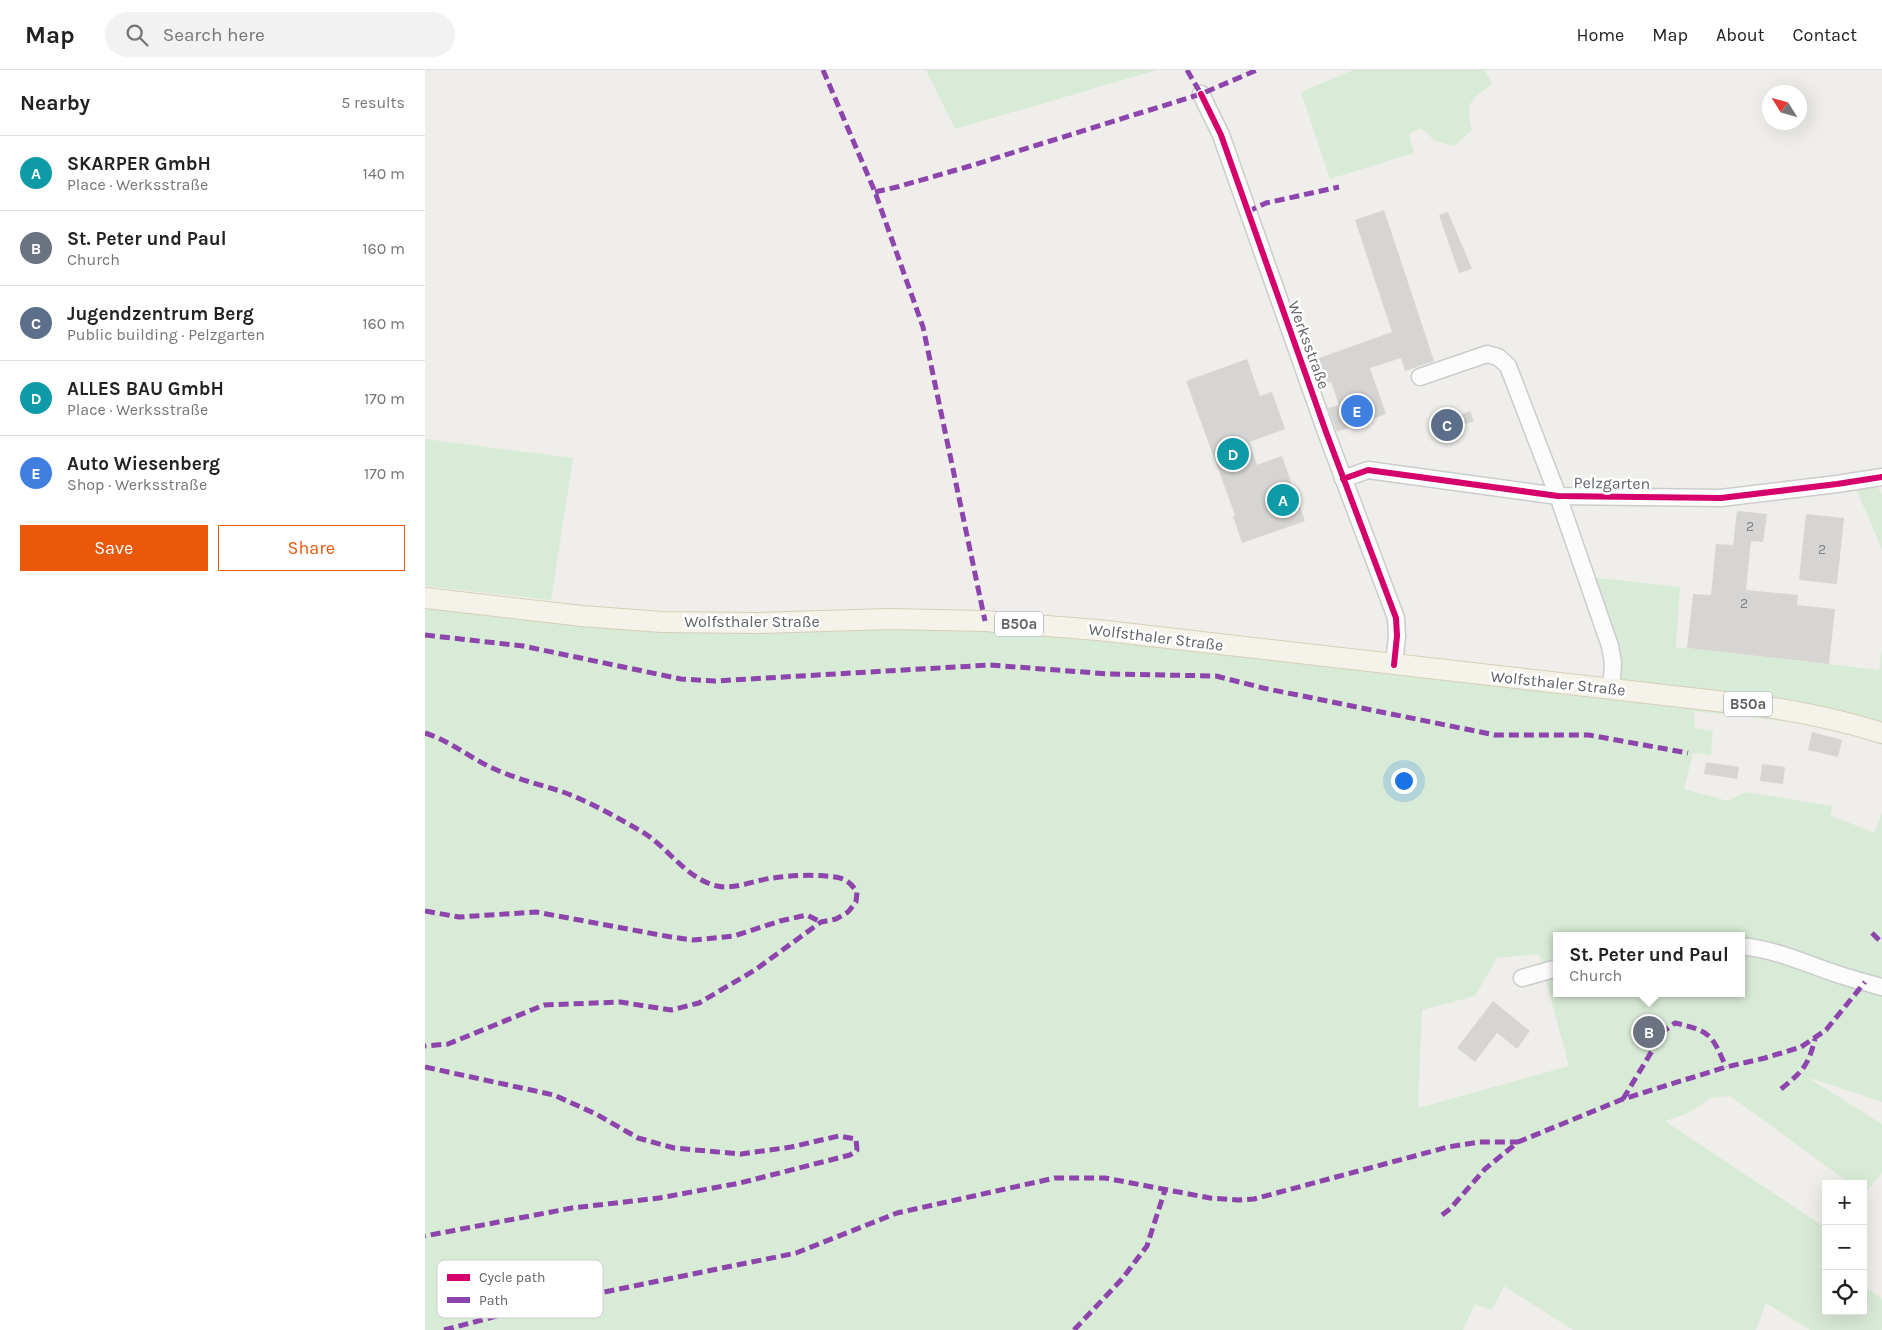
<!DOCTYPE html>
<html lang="en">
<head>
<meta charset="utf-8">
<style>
	:root { --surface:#fff; --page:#f2f2f2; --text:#222; --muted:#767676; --line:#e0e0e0; --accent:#ea580c }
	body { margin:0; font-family:Karla,sans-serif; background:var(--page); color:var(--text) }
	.controls { position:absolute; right:15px; bottom:15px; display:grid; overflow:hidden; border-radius:0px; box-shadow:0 5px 20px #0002 }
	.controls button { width:45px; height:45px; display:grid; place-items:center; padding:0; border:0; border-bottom:1px solid var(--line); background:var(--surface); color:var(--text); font:25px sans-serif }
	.compass { position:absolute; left:1337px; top:15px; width:45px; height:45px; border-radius:50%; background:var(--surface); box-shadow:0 5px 20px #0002; rotate:307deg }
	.you { position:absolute; left:978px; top:710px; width:18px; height:18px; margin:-12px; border:4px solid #fff; border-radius:50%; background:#1a73e8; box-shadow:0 0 0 8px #1a73e833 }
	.badge { display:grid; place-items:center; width:32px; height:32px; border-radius:50%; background:var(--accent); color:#fff; font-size:16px; font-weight:700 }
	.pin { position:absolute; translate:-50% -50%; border:2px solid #fff; box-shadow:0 1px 5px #0006 }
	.popup { position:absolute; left:1128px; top:862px; width:192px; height:65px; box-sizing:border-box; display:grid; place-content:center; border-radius:0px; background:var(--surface); filter:drop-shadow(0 1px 4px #0005); font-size:16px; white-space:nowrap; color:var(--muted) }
	.popup b { font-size:19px; color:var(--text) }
	.popup::after { content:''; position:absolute; left:50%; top:100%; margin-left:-10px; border:10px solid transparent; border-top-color:var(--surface) }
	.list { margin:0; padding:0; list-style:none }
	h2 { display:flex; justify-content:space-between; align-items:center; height:65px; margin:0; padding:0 20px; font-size:21px }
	h2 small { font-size:16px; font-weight:400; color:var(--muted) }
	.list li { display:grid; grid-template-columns:32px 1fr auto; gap:15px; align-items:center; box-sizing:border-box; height:75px; padding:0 20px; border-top:1px solid var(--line) }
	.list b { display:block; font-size:19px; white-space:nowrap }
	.list p { margin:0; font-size:16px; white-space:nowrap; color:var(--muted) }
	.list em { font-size:16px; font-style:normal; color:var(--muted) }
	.actions { display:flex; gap:10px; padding:15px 20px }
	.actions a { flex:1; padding:11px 0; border:1px solid var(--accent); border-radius:0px; text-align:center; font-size:18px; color:var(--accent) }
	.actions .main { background:var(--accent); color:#fff }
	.icon { flex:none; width:28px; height:28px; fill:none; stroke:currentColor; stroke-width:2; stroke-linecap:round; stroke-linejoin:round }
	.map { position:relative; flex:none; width:1457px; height:1260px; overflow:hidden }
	header { display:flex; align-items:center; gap:30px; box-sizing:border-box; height:70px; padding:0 25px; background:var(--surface); border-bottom:1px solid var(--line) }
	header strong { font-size:24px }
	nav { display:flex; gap:28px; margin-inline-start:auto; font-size:18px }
	.search { width:350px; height:45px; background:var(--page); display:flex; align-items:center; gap:12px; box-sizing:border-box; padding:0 18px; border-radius:28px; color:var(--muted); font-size:19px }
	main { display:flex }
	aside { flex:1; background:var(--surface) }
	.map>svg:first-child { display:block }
	.green { fill:#d8ebd6; fill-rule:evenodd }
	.building { fill:#d6d5d3 }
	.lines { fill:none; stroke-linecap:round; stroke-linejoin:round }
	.minor-casing { stroke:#cbcccc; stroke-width:19 }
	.major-casing { stroke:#d7ceb8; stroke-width:22 }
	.minor { stroke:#fdfcfc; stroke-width:16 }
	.major { stroke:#f4f2e9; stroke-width:20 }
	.quiet { stroke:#8e44ad; stroke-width:5; stroke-dasharray:10 5; stroke-linecap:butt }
	.cycleway-casing { stroke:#fff; stroke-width:9 }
	.cycleway { stroke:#d6006c; stroke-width:6 }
	.labels { text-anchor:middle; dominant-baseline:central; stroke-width:5; stroke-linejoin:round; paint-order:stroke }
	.number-label { font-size:14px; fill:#7e8184 }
	.shield { fill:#fff; stroke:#8f9295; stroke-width:1 }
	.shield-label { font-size:15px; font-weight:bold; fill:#5f6368 }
	.street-label { font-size:16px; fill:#5f6368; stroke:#fff }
	.key { fill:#fff; stroke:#cfd0d2; stroke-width:1 }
	.key-label { font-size:14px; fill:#5f6368 }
</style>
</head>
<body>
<header>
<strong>Map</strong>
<div class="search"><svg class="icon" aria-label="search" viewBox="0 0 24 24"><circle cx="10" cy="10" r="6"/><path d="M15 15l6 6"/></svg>Search here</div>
<nav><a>Home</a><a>Map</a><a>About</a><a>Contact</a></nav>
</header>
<main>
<aside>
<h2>Nearby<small>5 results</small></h2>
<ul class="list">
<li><span class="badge" style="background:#0f9aa8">A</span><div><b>SKARPER GmbH</b><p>Place · Werksstraße</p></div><em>140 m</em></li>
<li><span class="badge" style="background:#6b7280">B</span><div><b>St. Peter und Paul</b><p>Church</p></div><em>160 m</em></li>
<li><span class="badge" style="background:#5c6f8a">C</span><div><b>Jugendzentrum Berg</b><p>Public building · Pelzgarten</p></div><em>160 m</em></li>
<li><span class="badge" style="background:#0f9aa8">D</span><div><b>ALLES BAU GmbH</b><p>Place · Werksstraße</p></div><em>170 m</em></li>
<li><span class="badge" style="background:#3f7fe0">E</span><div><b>Auto Wiesenberg</b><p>Shop · Werksstraße</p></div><em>170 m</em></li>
</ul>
<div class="actions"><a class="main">Save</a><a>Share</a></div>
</aside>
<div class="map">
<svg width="1457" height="1260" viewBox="0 0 1457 1260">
	<rect width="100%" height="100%" fill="#efeeea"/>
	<!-- green -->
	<g class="green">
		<polygon points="501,0 732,0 530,59"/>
		<path d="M928 0H1060L1067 14C1045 30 1040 32 1047 60L1029 76 1010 71 996 58 984 64 989 83 905 109 876 22Z"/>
		<polygon points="0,369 148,388 126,530 0,516"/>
		<polygon points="1452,416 1457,424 1457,479 1431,419"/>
		<path d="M1154 508 1184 509 1255 517 1251 577 1454 600 1457 578V675L1426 664 1373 653 1269 641 1270 658 1288 661 1286 685 1268 683 1259 719 1303 731 1320 722 1408 736 1405 745 1449 763 1457 743V1032L1382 1007 1457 1054V1103L1440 1123 1438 1114H1426L1305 1026 1285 1028 1264 1043 1240 1051 1401 1158V1241H1438V1216L1457 1229V1260H1385L1341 1233 1331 1260H1148L1079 1216 1067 1240 1050 1234 1038 1260H0V536L465 558 561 560 671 569 1185 628 1178 575ZM1132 866H1316V923H1132ZM1114 884 1144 996 993 1038 997 940 1050 926 1072 888Z"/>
	</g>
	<!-- building -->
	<g class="building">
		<polygon points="959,140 1009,291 980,301 976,288 945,298 961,344 912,362 903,338 914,335 906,312 895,316 886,291 967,262 930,150"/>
		<polygon points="1023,142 1047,199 1034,203 1014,145"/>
		<polygon points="822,289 835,326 847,322 860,359 824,372 832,395 857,386 880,451 817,473 808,446 810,445 761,311"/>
		<polygon points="1045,341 1049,351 1015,363 1011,353"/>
		<polygon points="1312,441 1342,444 1338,472 1326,471 1321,520 1373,525 1372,535 1410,539 1404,594 1262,578 1268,524 1286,525 1291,474 1308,475"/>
		<polygon points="1381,444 1419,448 1412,514 1374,510"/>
		<polygon points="1387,662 1417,670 1413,687 1383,680"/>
		<polygon points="1281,692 1314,697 1312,709 1279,704"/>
		<polygon points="1337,694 1360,697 1358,714 1335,711"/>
		<polygon points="1068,931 1105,961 1092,979 1072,963 1050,992 1032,978"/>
	</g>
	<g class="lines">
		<defs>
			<g id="minor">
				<polyline points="776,24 796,65 901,362 971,548 972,566 969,595"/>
				<polyline points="995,307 1062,284 1073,287 1083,296 1133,426 1185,576 1188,593 1186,618"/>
				<polyline points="918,409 943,400 1133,426 1296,428 1412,414 1457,407"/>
				<path d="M1316 876C1353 880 1379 893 1412 904 1427 909 1442 913 1457 917"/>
				<polyline points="1097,908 1132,898"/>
			</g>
			<path id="major" d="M0 528 157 546 237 552 333 553 465 549 560 551 673 560 1335 636C1377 642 1416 650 1457 663"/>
		</defs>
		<!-- minor casing -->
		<use href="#minor" class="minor-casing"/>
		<!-- major casing -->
		<use href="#major" class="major-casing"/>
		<!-- minor -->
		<use href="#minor" class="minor"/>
		<!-- major -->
		<use href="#major" class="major"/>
		<!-- quiet -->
		<g class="quiet">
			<polyline points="398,0 450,122 498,257 560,551"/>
			<polyline points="762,0 776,24"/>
			<polyline points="450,122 472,117 545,96 776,24 832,0"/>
			<polyline points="822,142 841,133 914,117"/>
			<polyline points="0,565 98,576 256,609 290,611 565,595 684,604 791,606 838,618 1070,665 1164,665 1263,683"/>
			<path d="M0 663C28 672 47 690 74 701 95 710 117 715 138 722 165 732 191 747 216 761 242 776 261 809 292 816 310 820 330 810 348 808 367 805 397 804 415 808 423 810 428 816 432 822L431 832 423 842 411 849 396 852 330 900 274 933 246 940 195 932 119 935 23 974 0 976"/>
			<polyline points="0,841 34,847 111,842 246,867 268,870 309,866 355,851 382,845 396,852"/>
			<polyline points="1447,863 1457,873"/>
			<polyline points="0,997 129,1025 171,1044 213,1068 249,1078 316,1084 366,1077 414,1066 431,1069 432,1080 425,1085 315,1113 234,1128 147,1138 0,1166"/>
			<path d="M1356 1019C1378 1001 1383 996 1390 969"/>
			<path d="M1198 1029 1239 961 1250 953C1286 961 1287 965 1301 997"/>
			<polyline points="1017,1145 1025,1139 1060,1099 1093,1072 1198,1029 1301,997 1340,988 1376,977 1401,960 1440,912"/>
			<polyline points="19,1260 106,1237 371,1183 472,1143 630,1108 680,1108 785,1128 813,1130 829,1129 1023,1077 1054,1072 1093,1072"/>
			<polyline points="649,1260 697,1209 722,1176 740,1120"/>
		</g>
		<defs>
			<g id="cycleway">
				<polyline points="776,24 796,65 901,362 971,548 972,566 969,595"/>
				<polyline points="918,409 943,400 1133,426 1296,428 1412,414 1457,407"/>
			</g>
		</defs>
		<!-- cycleway casing -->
		<use href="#cycleway" class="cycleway-casing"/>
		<!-- cycleway -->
		<use href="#cycleway" class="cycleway"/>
	</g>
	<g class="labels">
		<!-- number labels -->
		<g class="number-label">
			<text x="1325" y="456">2</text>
			<text x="1397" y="479">2</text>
			<text x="1319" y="533">2</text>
		</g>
		<!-- shield labels -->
		<g class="shield">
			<rect x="570" y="541.5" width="48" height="25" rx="4"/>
			<rect x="1299" y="621.5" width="48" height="25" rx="4"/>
		</g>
		<g class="shield-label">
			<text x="594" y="554">B50a</text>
			<text x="1323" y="634">B50a</text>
		</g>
		<!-- street labels -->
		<g class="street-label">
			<text transform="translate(884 275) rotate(70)">Werksstraße</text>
			<text transform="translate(1187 413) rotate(1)">Pelzgarten</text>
			<text x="327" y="551">Wolfsthaler Straße</text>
			<text transform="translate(731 567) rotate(7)">Wolfsthaler Straße</text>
			<text transform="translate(1133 613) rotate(6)">Wolfsthaler Straße</text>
		</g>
	</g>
	<!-- legend -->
	<rect x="12" y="1190" width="166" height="58" rx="8" class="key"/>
	<rect x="22" y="1204" width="23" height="7" fill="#d6006c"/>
	<rect x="22" y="1227" width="23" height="6" fill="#8e44ad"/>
	<g class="key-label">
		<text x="54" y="1212">Cycle path</text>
		<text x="54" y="1235">Path</text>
	</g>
</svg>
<div class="controls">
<button>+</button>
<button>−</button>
<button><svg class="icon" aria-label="locate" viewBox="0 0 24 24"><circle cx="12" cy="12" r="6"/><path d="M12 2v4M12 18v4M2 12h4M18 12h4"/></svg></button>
</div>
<svg class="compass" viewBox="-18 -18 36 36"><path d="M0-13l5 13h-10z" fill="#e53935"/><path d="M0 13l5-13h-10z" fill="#767676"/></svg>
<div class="you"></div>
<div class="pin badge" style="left:858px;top:430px;background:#0f9aa8">A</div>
<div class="pin badge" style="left:1224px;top:962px;background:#6b7280">B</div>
<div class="popup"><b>St. Peter und Paul</b>Church</div>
<div class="pin badge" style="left:1022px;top:355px;background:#5c6f8a">C</div>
<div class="pin badge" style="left:808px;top:384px;background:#0f9aa8">D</div>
<div class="pin badge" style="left:932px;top:341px;background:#3f7fe0">E</div>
</div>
</main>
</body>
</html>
